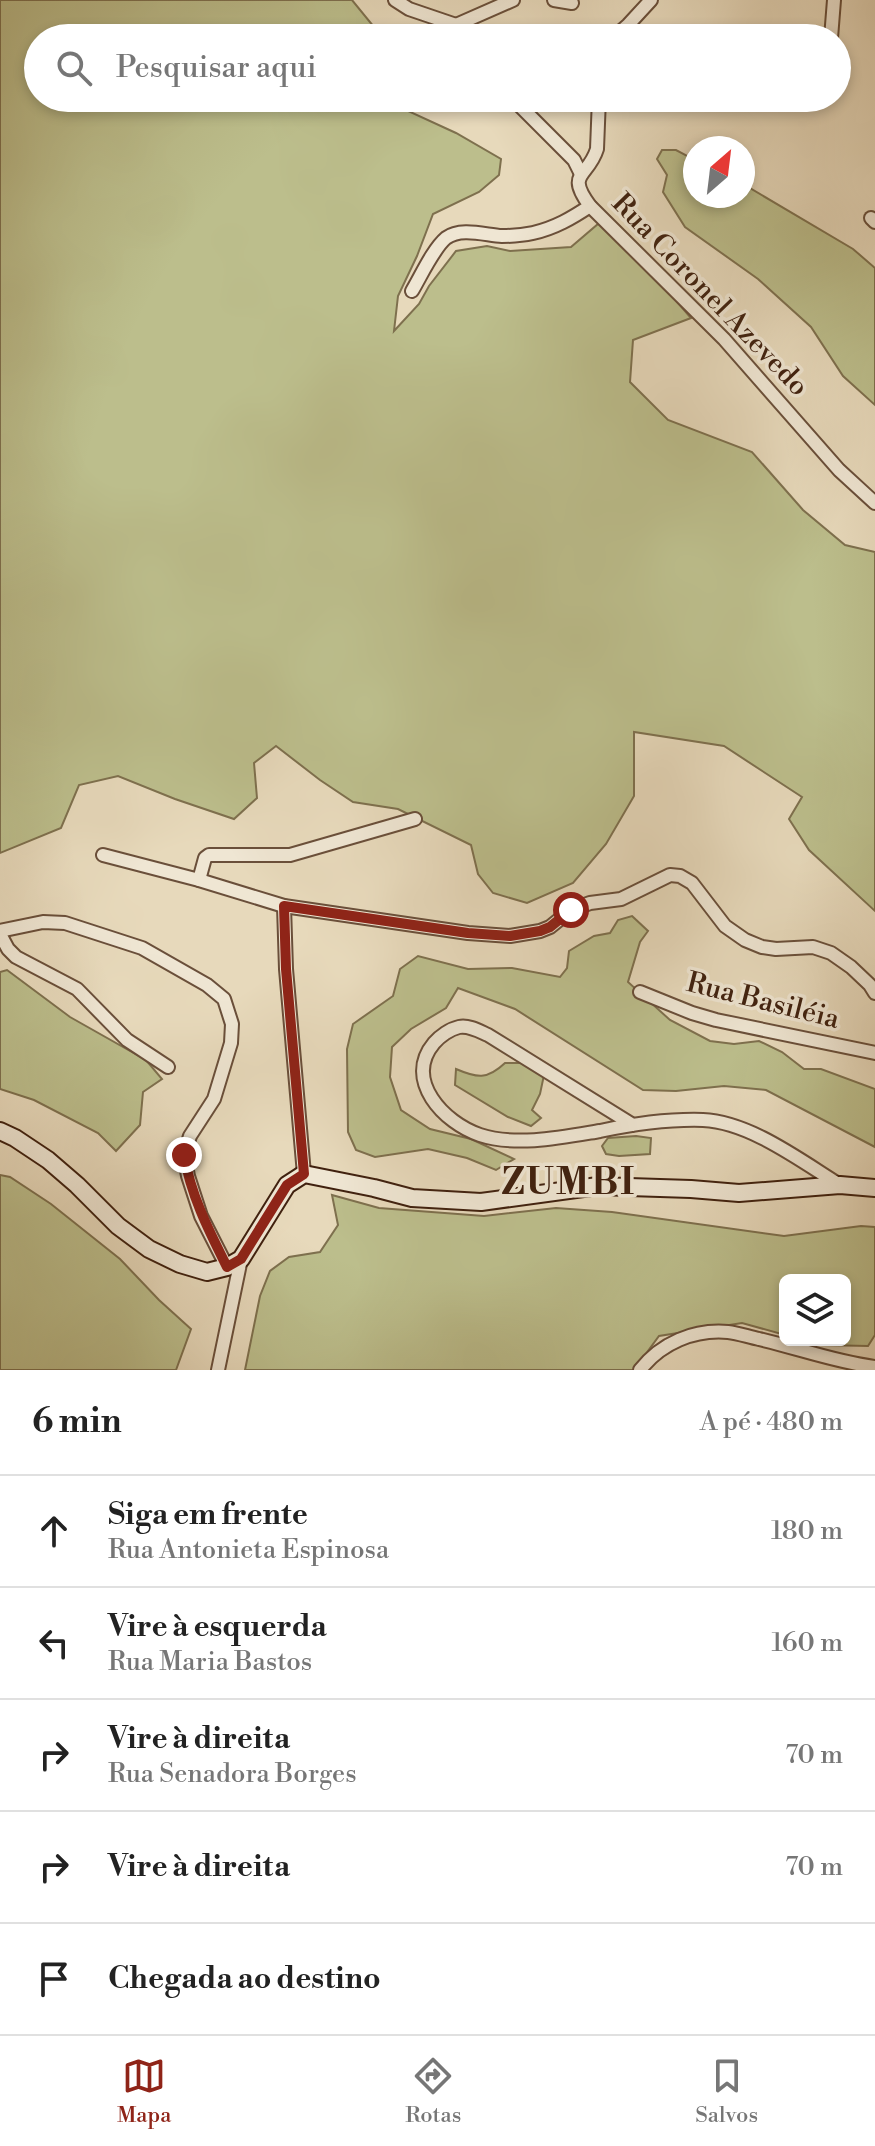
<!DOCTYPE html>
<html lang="pt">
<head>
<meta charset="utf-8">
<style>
	:root { --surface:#fff; --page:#f6f6f6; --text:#222; --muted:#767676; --line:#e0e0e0; --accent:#8f2418 }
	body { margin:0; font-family:"Libre Bodoni",serif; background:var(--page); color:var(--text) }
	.controls { position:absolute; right:24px; bottom:24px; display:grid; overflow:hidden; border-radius:12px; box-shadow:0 4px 12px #0003 }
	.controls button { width:72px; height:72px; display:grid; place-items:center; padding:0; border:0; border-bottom:2px solid var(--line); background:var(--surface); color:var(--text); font:40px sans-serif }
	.compass { position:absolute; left:683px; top:136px; width:72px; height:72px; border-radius:50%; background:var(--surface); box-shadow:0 4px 12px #0003; rotate:28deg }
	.stop { position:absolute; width:24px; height:24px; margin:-18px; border:6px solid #8f2418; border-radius:50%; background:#fff }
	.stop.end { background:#8f2418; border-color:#fff; box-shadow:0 2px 8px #0008 }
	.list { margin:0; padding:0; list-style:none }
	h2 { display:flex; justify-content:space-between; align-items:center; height:104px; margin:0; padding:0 32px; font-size:34px }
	h2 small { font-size:26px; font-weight:400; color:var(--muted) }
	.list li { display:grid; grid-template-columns:52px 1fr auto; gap:24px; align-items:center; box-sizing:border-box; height:112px; padding:0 32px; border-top:2px solid var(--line) }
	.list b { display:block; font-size:30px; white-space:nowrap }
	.list p { margin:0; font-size:26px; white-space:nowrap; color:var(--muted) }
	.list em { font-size:26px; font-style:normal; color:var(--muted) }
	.icon { flex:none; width:44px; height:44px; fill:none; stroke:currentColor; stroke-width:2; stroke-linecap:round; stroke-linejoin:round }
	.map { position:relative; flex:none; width:875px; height:1370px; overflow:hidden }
	.search { position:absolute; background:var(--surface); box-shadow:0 4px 12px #0003; left:24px; right:24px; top:24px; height:88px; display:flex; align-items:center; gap:20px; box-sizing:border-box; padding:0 28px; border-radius:44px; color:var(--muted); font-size:30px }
	.sheet { height:664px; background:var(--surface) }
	nav { display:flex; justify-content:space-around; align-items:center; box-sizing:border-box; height:112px; border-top:2px solid var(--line); background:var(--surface); font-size:22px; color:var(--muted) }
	nav a { display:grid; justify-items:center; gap:4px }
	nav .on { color:var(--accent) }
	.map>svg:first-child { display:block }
	.green { fill:#bcbe8c; stroke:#7e704e; stroke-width:2 }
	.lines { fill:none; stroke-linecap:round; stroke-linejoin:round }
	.street-casing { stroke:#6a4f3a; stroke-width:16 }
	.secondary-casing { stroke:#40210f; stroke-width:20 }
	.street { stroke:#efe6d3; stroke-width:12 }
	.secondary { stroke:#efe6d3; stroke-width:16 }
	.route { stroke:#8f2418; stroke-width:10 }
	.labels { text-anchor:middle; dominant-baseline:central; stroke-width:7; stroke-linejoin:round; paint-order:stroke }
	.street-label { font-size:28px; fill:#40210f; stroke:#efe6d3 }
	.district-label { font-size:36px; font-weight:bold; letter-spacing:2px; fill:#40210f; stroke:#efe6d3 }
</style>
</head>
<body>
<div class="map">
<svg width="875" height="1370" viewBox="0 0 875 1370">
	<rect width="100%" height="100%" fill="#e7d9bb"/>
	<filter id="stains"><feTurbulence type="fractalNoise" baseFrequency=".0025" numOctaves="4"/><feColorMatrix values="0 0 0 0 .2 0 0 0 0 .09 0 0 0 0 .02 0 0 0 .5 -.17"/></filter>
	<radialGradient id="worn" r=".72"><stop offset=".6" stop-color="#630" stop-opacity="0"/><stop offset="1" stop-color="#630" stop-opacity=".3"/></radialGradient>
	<!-- green -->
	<g class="green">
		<polygon points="0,0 352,0 383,38 38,38 38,98 411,98 408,111 456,133 501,159 499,175 479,192 433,214 417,256 398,296 394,331 419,304 429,286 456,251 487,246 510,251 571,247 605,218 691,318 633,340 630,382 668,420 752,452 803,510 845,545 875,552 875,911 809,850 789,819 802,797 724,746 634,732 634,796 606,844 573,883 527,903 493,893 478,874 471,845 398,809 353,802 320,780 276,746 254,763 257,798 234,819 175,799 118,776 79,785 61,828 0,853"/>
		<polygon points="662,150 676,150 695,160 695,196 743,196 743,184 853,249 875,268 875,405 843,376 811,327 758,279 685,227 663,192 667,175 657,159"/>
		<polygon points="632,916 648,931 640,942 628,982 670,1020 710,1041 734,1044 759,1041 782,1052 804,1069 821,1069 875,1089 875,1147 766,1090 724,1086 676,1091 643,1090 515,1009 458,988 446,1008 411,1029 392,1047 390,1077 401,1110 430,1129 471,1139 514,1159 496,1170 467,1158 428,1149 375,1157 356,1150 348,1132 347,1049 353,1024 393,996 400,969 418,956 468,969 512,968 560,977 567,968 569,951 594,936 610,933 618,920"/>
		<polygon points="7,970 70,1017 146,1060 162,1079 143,1092 140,1125 116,1151 98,1133 34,1100 0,1089 0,972"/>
		<path d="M505 1063H524L544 1075 540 1094 532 1110 541 1118 531 1126 508 1117 455 1085 456 1069C477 1078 487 1080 505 1063Z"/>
		<polygon points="636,1136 651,1138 650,1154 619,1156 606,1154 602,1146 608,1138"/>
		<polygon points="0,1175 10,1177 51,1204 120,1259 159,1300 191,1329 176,1370 0,1370"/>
		<polygon points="332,1195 379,1208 484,1216 556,1208 612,1212 784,1236 861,1226 875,1227 875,1335 868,1346 821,1345 804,1340 845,1340 845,1280 785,1280 785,1335 742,1323 659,1336 634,1370 245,1370 260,1296 270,1271 289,1257 320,1252 338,1225"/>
	</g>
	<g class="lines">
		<defs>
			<g id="street">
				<polyline points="395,0 409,9 456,25 464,38"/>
				<polyline points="554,0 572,3"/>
				<polyline points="456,25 513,0"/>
				<polyline points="613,38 628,25 651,0"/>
				<polyline points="831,38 834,0"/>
				<polyline points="512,98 574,160 581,174"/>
				<path d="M599 98 597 149C588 178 565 172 590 206L724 339 839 470 875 503"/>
				<polyline points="871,218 875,222"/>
				<path d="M412 291C421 276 433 249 446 238 461 227 485 235 502 236 512 236 524 235 533 233 555 228 572 218 590 206"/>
				<polyline points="103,855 199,880 284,906 468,933 510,936 540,931 550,927 571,910 590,903 621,899 670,875 680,876 692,883 725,926 745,940 762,947 776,949 813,947 831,953 851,967 870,985 875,993"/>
				<polyline points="199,880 205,858 209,855 290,855 415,819"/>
				<polyline points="284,906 286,969 304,1174"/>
				<polyline points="0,931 43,922 65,923 142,948 207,985 224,999 232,1024 231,1043 214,1099 190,1136 184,1155 188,1176 201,1216 227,1267"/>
				<polyline points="0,934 8,949 16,957 77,989 127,1040 168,1067"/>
				<polyline points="640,992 692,1013 716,1020 875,1053"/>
				<path d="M633 1125 488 1035C479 1031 469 1025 459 1027 450 1029 440 1036 434 1043 403 1080 444 1123 480 1135 516 1147 564 1137 600 1131 633 1124 670 1119 703 1120 750 1122 801 1161 840 1185"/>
				<polyline points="218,1370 241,1259"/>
				<path d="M640 1370C661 1343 694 1329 728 1332 738 1333 749 1337 759 1339 798 1348 835 1362 875 1367"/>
			</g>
			<polyline id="secondary" points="0,1131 15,1138 48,1160 77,1185 118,1226 149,1249 180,1264 207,1272 227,1267 241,1259 287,1185 304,1174 374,1188 412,1198 481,1202 598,1186 691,1189 739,1193 840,1185 875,1188"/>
		</defs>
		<!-- street casing -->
		<use href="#street" class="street-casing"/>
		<!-- secondary casing -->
		<use href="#secondary" class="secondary-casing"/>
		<!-- street -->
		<use href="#street" class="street"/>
		<!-- secondary -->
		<use href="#secondary" class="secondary"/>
	</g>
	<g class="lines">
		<!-- route -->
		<path class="route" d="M184 1155C191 1196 209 1231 227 1267L241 1259 287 1185 304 1174 286 969 284 906 468 933 510 936 540 931 550 927 571 910"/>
	</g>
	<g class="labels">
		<!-- street labels -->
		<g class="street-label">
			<text transform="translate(710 295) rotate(46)">Rua Coronel Azevedo</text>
			<text transform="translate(763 1001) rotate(14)">Rua Basiléia</text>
		</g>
		<!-- district labels -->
		<g class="district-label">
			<text x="569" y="1183">ZUMBI</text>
		</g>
	</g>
	<rect width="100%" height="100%" filter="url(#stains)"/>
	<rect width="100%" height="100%" fill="url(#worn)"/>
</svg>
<div class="controls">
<button><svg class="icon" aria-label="layers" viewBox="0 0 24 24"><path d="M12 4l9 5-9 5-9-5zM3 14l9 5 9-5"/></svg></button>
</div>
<svg class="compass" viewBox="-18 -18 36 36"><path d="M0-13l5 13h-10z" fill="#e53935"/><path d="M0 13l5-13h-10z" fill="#767676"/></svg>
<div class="stop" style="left:571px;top:910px"></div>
<div class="stop end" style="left:184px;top:1155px"></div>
<div class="search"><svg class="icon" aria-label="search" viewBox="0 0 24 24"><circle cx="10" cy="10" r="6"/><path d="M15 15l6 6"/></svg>Pesquisar aqui</div>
</div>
<section class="sheet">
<h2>6 min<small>A pé · 480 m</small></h2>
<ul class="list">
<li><svg class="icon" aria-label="ahead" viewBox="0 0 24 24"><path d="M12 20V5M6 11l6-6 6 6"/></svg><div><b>Siga em frente</b><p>Rua Antonieta Espinosa</p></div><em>180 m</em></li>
<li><svg class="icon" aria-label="left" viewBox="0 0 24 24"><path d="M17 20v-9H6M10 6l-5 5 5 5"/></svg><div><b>Vire à esquerda</b><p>Rua Maria Bastos</p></div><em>160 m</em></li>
<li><svg class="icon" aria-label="right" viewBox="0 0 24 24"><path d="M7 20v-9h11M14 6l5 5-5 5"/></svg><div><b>Vire à direita</b><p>Rua Senadora Borges</p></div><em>70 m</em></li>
<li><svg class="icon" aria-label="right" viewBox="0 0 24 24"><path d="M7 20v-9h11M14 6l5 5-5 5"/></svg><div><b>Vire à direita</b></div><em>70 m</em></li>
<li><svg class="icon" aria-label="arrive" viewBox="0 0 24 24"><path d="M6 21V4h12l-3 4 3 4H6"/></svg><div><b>Chegada ao destino</b></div></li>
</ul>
</section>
<nav>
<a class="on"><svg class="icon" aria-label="map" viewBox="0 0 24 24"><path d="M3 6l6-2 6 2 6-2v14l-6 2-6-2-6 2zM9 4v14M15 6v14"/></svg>Mapa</a>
<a><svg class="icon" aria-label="directions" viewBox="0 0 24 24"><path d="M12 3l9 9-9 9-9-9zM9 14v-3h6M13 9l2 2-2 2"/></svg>Rotas</a>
<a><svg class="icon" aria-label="saved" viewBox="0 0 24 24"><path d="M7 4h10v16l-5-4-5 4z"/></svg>Salvos</a>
</nav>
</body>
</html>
